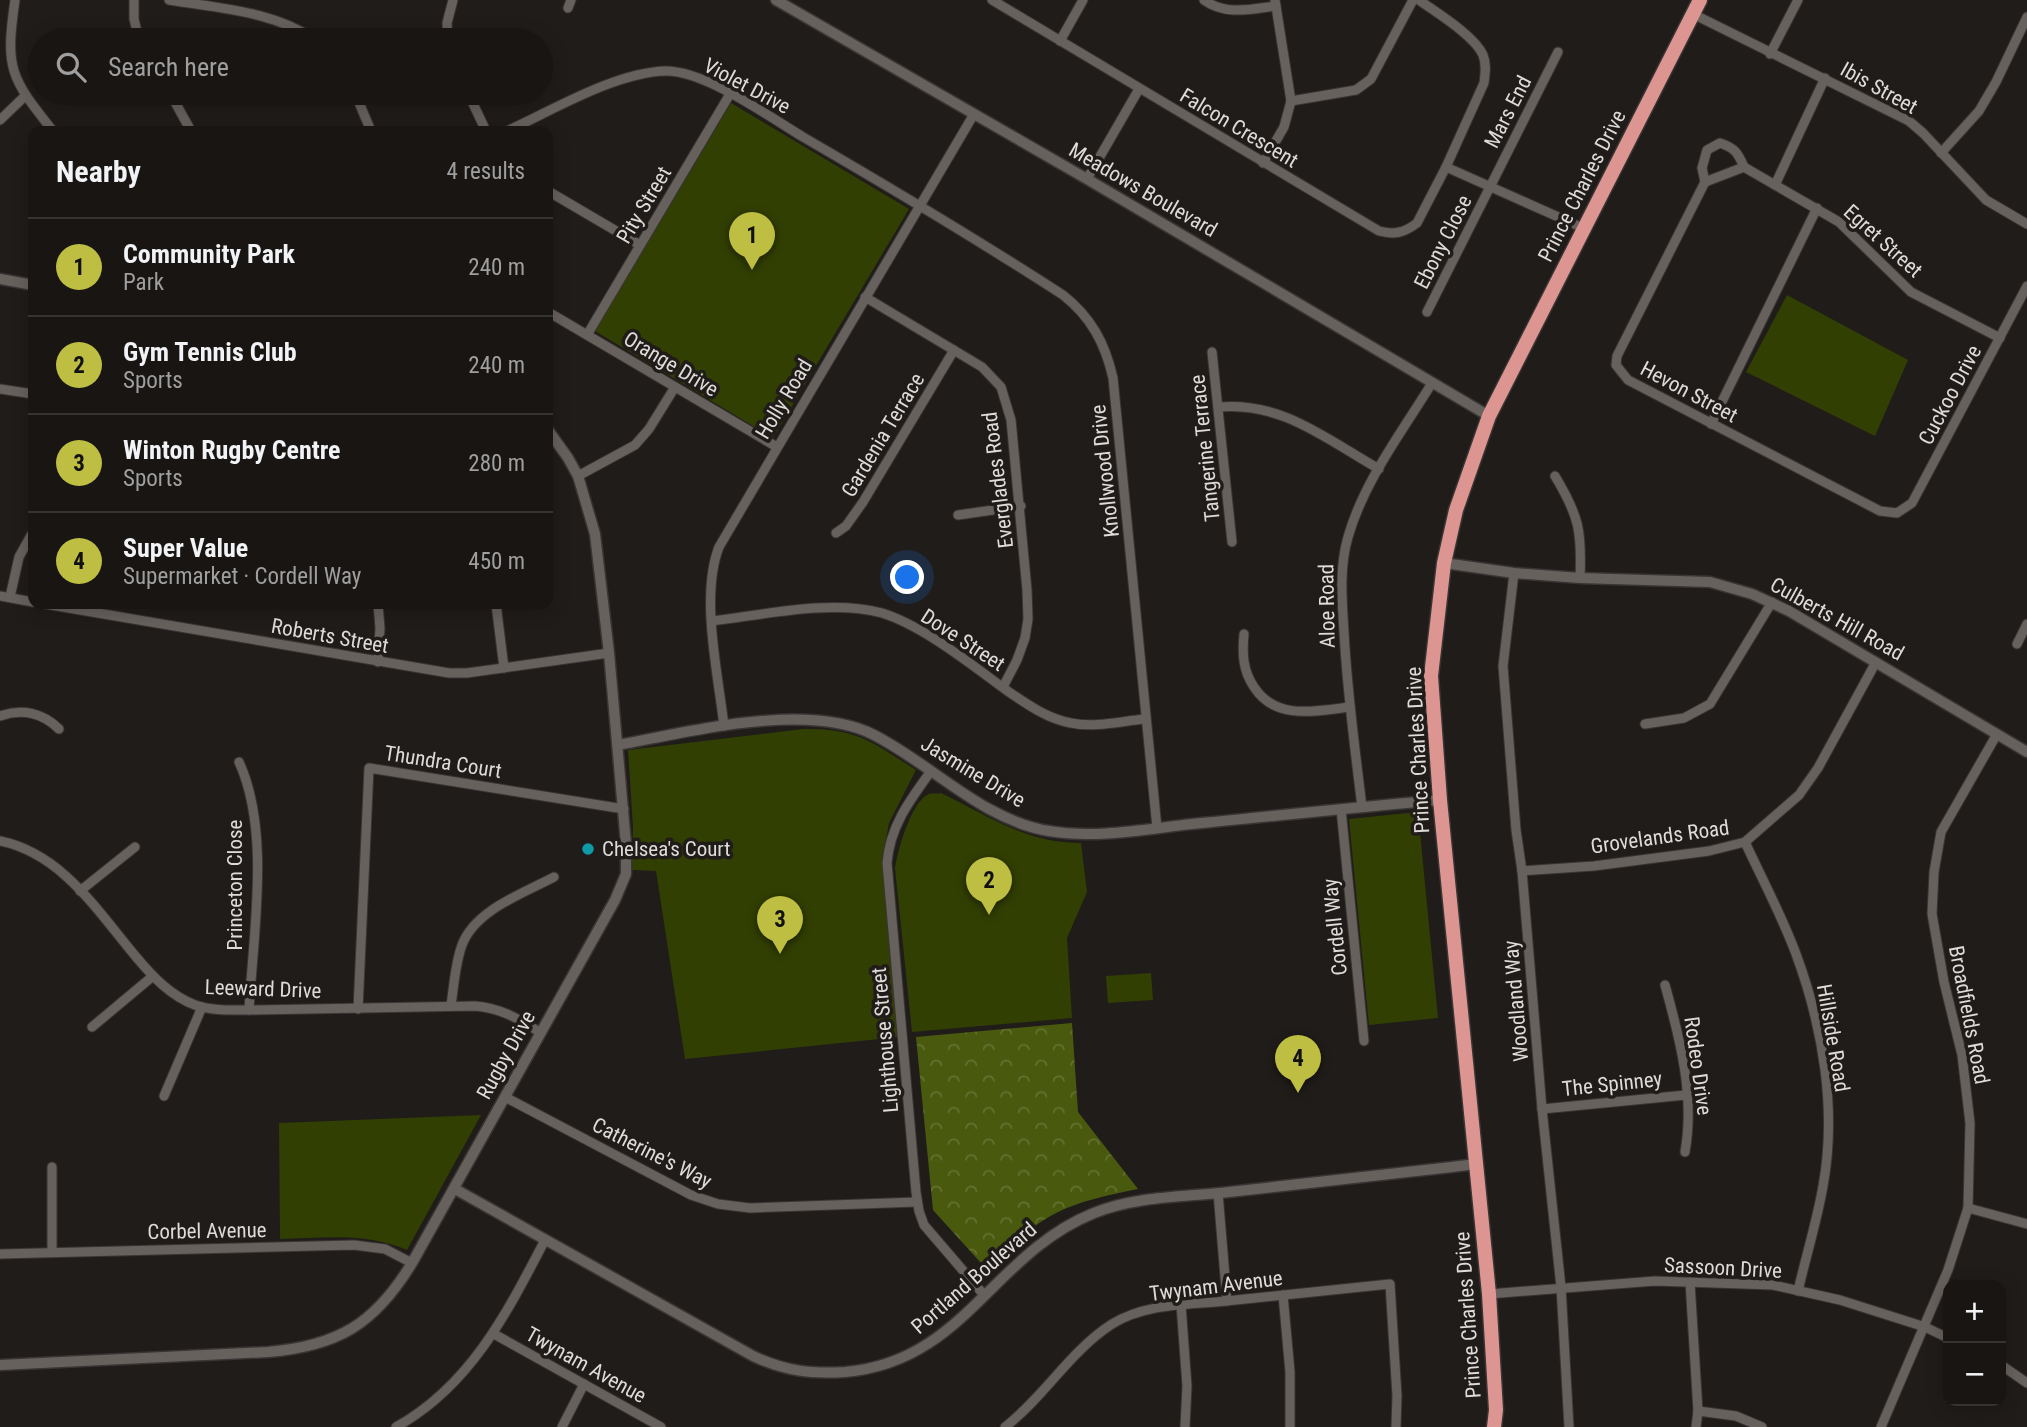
<!DOCTYPE html>
<html lang="en">
<head>
<meta charset="utf-8">
<style>
	:root { --surface:#181513; --page:#211e1c; --text:#f1f3f6; --muted:#9f9fa0; --line:#363433; --accent:#bebe42 }
	body { margin:0; font-family:"Roboto Condensed",sans-serif; background:var(--page); color:var(--text) }
	.controls { position:absolute; right:21px; bottom:21px; display:grid; overflow:hidden; border-radius:14px; box-shadow:0 4px 18px #0003 }
	.controls button { width:63px; height:63px; display:grid; place-items:center; padding:0; border:0; border-bottom:2px solid var(--line); background:var(--surface); color:var(--text); font:35px sans-serif }
	.you { position:absolute; left:908px; top:578px; width:24px; height:24px; margin:-18px; border:5px solid #fff; border-radius:50%; background:#1a73e8; box-shadow:0 0 0 10px #1a73e833 }
	.badge { display:grid; place-items:center; width:46px; height:46px; border-radius:50%; background:var(--accent); color:#111; font-size:23px; font-weight:700 }
	.pin { position:absolute; translate:-50% -58px; filter:drop-shadow(0 2px 4px #0008) }
	.pin::after { content:''; position:absolute; top:37px; width:24px; height:21px; background:inherit; clip-path:polygon(0 0,100% 0,50% 100%) }
	.list { margin:0; padding:0; list-style:none }
	h2 { display:flex; justify-content:space-between; align-items:center; height:91px; margin:0; padding:0 28px; font-size:30px }
	h2 small { font-size:23px; font-weight:400; color:var(--muted) }
	.list li { display:grid; grid-template-columns:46px 1fr auto; gap:21px; align-items:center; box-sizing:border-box; height:98px; padding:0 28px; border-top:2px solid var(--line) }
	.list b { display:block; font-size:26px; white-space:nowrap }
	.list p { margin:0; font-size:23px; white-space:nowrap; color:var(--muted) }
	.list em { font-size:23px; font-style:normal; color:var(--muted) }
	.icon { flex:none; width:38px; height:38px; fill:none; stroke:currentColor; stroke-width:2; stroke-linecap:round; stroke-linejoin:round }
	.map { position:relative; flex:none; width:2027px; height:1427px; overflow:hidden }
	.search { position:absolute; background:var(--surface); box-shadow:0 4px 18px #0003; left:28px; top:28px; width:525px; height:77px; display:flex; align-items:center; gap:18px; box-sizing:border-box; padding:0 24px; border-radius:38px; color:var(--muted); font-size:26px }
	.panel { position:absolute; background:var(--surface); box-shadow:0 4px 18px #0003; left:28px; top:126px; width:525px; height:483px; border-radius:14px }
	.map>svg:first-child { display:block }
	.forest { fill:url(#forest-crowns) }
	.green { fill:#323f03 }
	.lines { fill:none; stroke-linecap:round; stroke-linejoin:round }
	.minor-casing { stroke:#393534; stroke-width:11 }
	.tertiary-casing { stroke:#393534; stroke-width:13 }
	.trunk-casing { stroke:#393534; stroke-width:17 }
	.minor { stroke:#67615e; stroke-width:9 }
	.tertiary { stroke:#67615e; stroke-width:10 }
	.trunk { stroke:#dc9590; stroke-width:14 }
	.culture-dot { fill:#0f9aa8; stroke:#201c19; stroke-width:2.5 }
	.labels { text-anchor:middle; dominant-baseline:central; stroke-width:7; stroke-linejoin:round; paint-order:stroke }
	.street-label { font-size:21px; fill:#dedbd9; stroke:#201c19 }
	.poi-label { font-size:21px; fill:#dedbd9; stroke:#201c19; text-anchor:start }
</style>
</head>
<body>
<div class="map">
<svg width="2027" height="1427" viewBox="0 0 2027 1427">
	<defs>
		<pattern id="forest-crowns" width="20" height="18" patternUnits="userSpaceOnUse" patternTransform="scale(1.75)"><rect width="20" height="18" fill="#495a0e"/><path d="M2 6a3 3 0 1 1 6 0M12 15a3 3 0 1 1 6 0" fill="none" stroke="#637130"/></pattern>
	</defs>
	<rect width="100%" height="100%" fill="#201c19"/>
	<!-- forest -->
	<path class="forest" d="M1072 1023 1078 1112 1138 1189C1067 1203 1034 1214 990 1273L933 1210 916 1037Z"/>
	<!-- green -->
	<g class="green">
		<polygon points="731,103 909,209 773,438 595,331"/>
		<polygon points="1787,295 1908,360 1875,436 1746,372"/>
		<path d="M803 729C857 728 872 742 916 770L889 823 882 860 899 1037 685 1059 656 871 632 870 633 827 628 750Z"/>
		<path d="M941 793C989 816 1025 843 1081 843L1087 892 1067 938 1072 1018 912 1032 895 868C898 850 911 801 929 794 933 793 937 794 941 793Z"/>
		<polygon points="1418,812 1438,1018 1369,1025 1349,819"/>
		<polygon points="1151,973 1153,1000 1108,1003 1106,976"/>
		<path d="M481 1115 407 1250C366 1232 323 1238 280 1239L279 1123Z"/>
	</g>
	<g class="lines">
		<defs>
			<g id="minor">
				<path d="M15 0C5 69 10 77 53 131"/>
				<polyline points="134,0 134,19 139,40"/>
				<path d="M169 0C217 8 274 11 315 40"/>
				<path d="M992 0 1379 231C1394 235 1404 233 1417 223L1446 167 1484 83C1485 74 1487 65 1483 55 1475 36 1437 13 1419 0"/>
				<path d="M1204 0C1226 16 1251 9 1276 6"/>
				<polyline points="568,8 571,0"/>
				<polyline points="1693,14 1909,121 1923,133 1986,200 2027,224"/>
				<polyline points="448,40 447,23 453,0"/>
				<polyline points="1060,41 1083,0"/>
				<polyline points="1770,54 1798,0"/>
				<polyline points="170,93 191,131"/>
				<polyline points="355,93 371,131"/>
				<polyline points="468,93 486,131"/>
				<polyline points="1291,101 1356,90 1371,79 1413,0"/>
				<polyline points="0,120 25,96"/>
				<path d="M507 131C553 110 616 72 666 71 706 71 768 116 803 137 891 188 978 240 1063 295 1091 317 1105 343 1113 378L1157 828"/>
				<polyline points="1941,153 1979,111 1996,82 2027,17"/>
				<polyline points="1263,163 1284,127 1291,101 1275,0"/>
				<polyline points="1446,167 1583,228"/>
				<path d="M1744 167C1738 153 1735 148 1720 143L1707 150 1702 168 1705 182 1617 356 1616 365 1628 380 1880 511 1897 513 1912 503 2027 286"/>
				<polyline points="1087,179 1139,89"/>
				<polyline points="1705,182 1744,167 1839,222 1911,292 2000,338"/>
				<polyline points="1775,185 1825,78"/>
				<polyline points="548,191 640,245"/>
				<polyline points="865,297 982,367 1001,387 1011,420 1027,590 1028,619 1025,638 1017,660 1003,687"/>
				<polyline points="548,312 777,447"/>
				<polyline points="1427,312 1558,52"/>
				<polyline points="587,335 730,94"/>
				<polyline points="1212,352 1232,542"/>
				<polyline points="0,389 33,394"/>
				<path d="M1218 407C1281 401 1326 439 1379 469"/>
				<polyline points="1711,424 1817,208"/>
				<polyline points="578,476 635,445 649,429 675,387"/>
				<path d="M1555 476C1579 516 1582 531 1580 578"/>
				<polyline points="958,515 1021,506"/>
				<polyline points="836,533 846,526 863,502 954,350"/>
				<polyline points="1514,573 1503,666 1516,830 1522,871 1542,1109 1561,1287 1569,1427"/>
				<polyline points="0,596 33,602"/>
				<polyline points="10,597 19,557 33,532"/>
				<polyline points="45,604 449,673 467,673 609,653"/>
				<polyline points="378,604 380,628 378,662"/>
				<polyline points="496,604 504,668"/>
				<path d="M712 621C763 615 831 599 882 613 924 626 973 666 1009 692 1028 705 1048 719 1071 723 1094 728 1122 721 1145 719"/>
				<path d="M1244 634C1242 654 1243 671 1254 687 1276 721 1316 711 1350 707"/>
				<polyline points="2017,644 2027,624"/>
				<path d="M0 716C22 708 43 713 59 729"/>
				<polyline points="1645,724 1684,718 1710,704 1772,602"/>
				<path d="M724 726C718 673 700 596 719 547L974 114"/>
				<path d="M239 762C271 832 253 934 249 1010"/>
				<path d="M931 771C910 800 890 826 887 863L916 1192 919 1211 924 1225 984 1295"/>
				<path d="M1362 807C1355 749 1347 691 1344 632 1342 600 1339 568 1348 537 1364 481 1402 432 1432 383"/>
				<polyline points="1341,809 1364,1041"/>
				<path d="M0 841C63 854 98 912 137 958 153 977 171 996 195 1005 212 1011 231 1010 249 1010L475 1006C501 1008 519 1019 541 1033"/>
				<path d="M1745 842C1762 879 1782 916 1796 954 1823 1027 1837 1110 1823 1186 1817 1221 1806 1256 1798 1291"/>
				<polyline points="1522,871 1594,866 1709,851 1745,842 1799,795 1818,768 1876,662"/>
				<polyline points="80,891 135,847"/>
				<path d="M1665 985C1680 1039 1695 1096 1685 1152"/>
				<path d="M451 1005C454 986 455 964 462 945 475 910 524 893 554 877"/>
				<polyline points="358,1009 369,768 624,809"/>
				<polyline points="92,1027 153,976"/>
				<polyline points="164,1096 202,1007"/>
				<polyline points="505,1097 691,1195 718,1204 750,1208 917,1202"/>
				<polyline points="1542,1109 1686,1095"/>
				<polyline points="52,1167 52,1252"/>
				<polyline points="1218,1193 1227,1301"/>
				<polyline points="1968,1208 2027,1224"/>
				<polyline points="0,1254 354,1245 385,1249 412,1263"/>
				<polyline points="1690,1282 1698,1411 1696,1427"/>
				<polyline points="1489,1294 1655,1281 1773,1285 1840,1300 1925,1327 1948,1338"/>
				<polyline points="1283,1295 1290,1372 1290,1427"/>
				<polyline points="1181,1305 1187,1386 1185,1427"/>
				<polyline points="494,1334 661,1427"/>
				<polyline points="2001,1365 2027,1383"/>
				<polyline points="1698,1411 1736,1416 1762,1427"/>
				<path d="M396 1427C470 1386 507 1313 545 1240"/>
				<polyline points="562,1427 584,1384"/>
				<path d="M1005 1427C1044 1397 1070 1351 1112 1324 1146 1303 1188 1305 1226 1301 1281 1295 1335 1290 1390 1284L1397 1396 1396 1427"/>
				<polyline points="1881,1427 1948,1270 1968,1208 1970,1123 1962,1055 1944,982 1932,914 1934,872 1941,832 1997,734"/>
			</g>
			<g id="tertiary">
				<polyline points="776,0 1087,179 1489,416"/>
				<polyline points="0,279 33,285"/>
				<polyline points="1444,563 1514,573 1580,578 1710,582 1752,594 1789,611 2027,752"/>
				<path d="M618 745C689 732 807 701 874 735 933 765 982 820 1049 831 1096 839 1146 829 1192 824 1275 816 1357 807 1440 800"/>
				<path d="M455 1189 753 1356C785 1371 810 1374 845 1372 964 1362 992 1254 1094 1213 1136 1196 1185 1197 1229 1192 1312 1183 1394 1174 1476 1164"/>
				<path d="M0 1365 268 1352C338 1346 375 1324 412 1263L615 900 626 874V844L609 653 595 534 578 476 568 458 548 430"/>
			</g>
			<polyline id="trunk" points="1494,1427 1496,1410 1489,1294 1440,800 1431,676 1444,563 1456,510 1489,416 1700,0"/>
		</defs>
		<!-- minor casing -->
		<use href="#minor" class="minor-casing"/>
		<!-- tertiary casing -->
		<use href="#tertiary" class="tertiary-casing"/>
		<!-- trunk casing -->
		<use href="#trunk" class="trunk-casing"/>
		<!-- minor -->
		<use href="#minor" class="minor"/>
		<!-- tertiary -->
		<use href="#tertiary" class="tertiary"/>
		<!-- trunk -->
		<use href="#trunk" class="trunk"/>
	</g>
	<!-- markers -->
	<circle class="culture-dot" cx="588" cy="849" r="7"/>
	<g class="labels">
		<!-- street labels -->
		<g class="street-label">
			<text transform="translate(747 86) rotate(28)">Violet Drive</text>
			<text transform="translate(1879 88) rotate(29)">Ibis Street</text>
			<text transform="translate(1508 112) rotate(-63)">Mars End</text>
			<text transform="translate(1239 128) rotate(31)">Falcon Crescent</text>
			<text transform="translate(1582 186) rotate(-63)">Prince Charles Drive</text>
			<text transform="translate(1143 190) rotate(30)">Meadows Boulevard</text>
			<text transform="translate(644 205) rotate(-59)">Pity Street</text>
			<text transform="translate(1883 241) rotate(42)">Egret Street</text>
			<text transform="translate(1443 242) rotate(-63)">Ebony Close</text>
			<text transform="translate(671 364) rotate(31)">Orange Drive</text>
			<text transform="translate(1689 392) rotate(28)">Hevon Street</text>
			<text transform="translate(1950 395) rotate(-62)">Cuckoo Drive</text>
			<text transform="translate(784 399) rotate(-59)">Holly Road</text>
			<text transform="translate(883 435) rotate(-59)">Gardenia Terrace</text>
			<text transform="translate(1205 448) rotate(-96)">Tangerine Terrace</text>
			<text transform="translate(1105 471) rotate(-96)">Knollwood Drive</text>
			<text transform="translate(998 480) rotate(-97)">Everglades Road</text>
			<text transform="translate(1327 606) rotate(-91)">Aloe Road</text>
			<text transform="translate(1837 619) rotate(29)">Culberts Hill Road</text>
			<text transform="translate(330 636) rotate(10)">Roberts Street</text>
			<text transform="translate(963 640) rotate(33)">Dove Street</text>
			<text transform="translate(1418 750) rotate(-93)">Prince Charles Drive</text>
			<text transform="translate(443 762) rotate(9)">Thundra Court</text>
			<text transform="translate(973 772) rotate(31)">Jasmine Drive</text>
			<text transform="translate(1660 837) rotate(-8)">Grovelands Road</text>
			<text transform="translate(235 885) rotate(-90)">Princeton Close</text>
			<text transform="translate(1335 927) rotate(-96)">Cordell Way</text>
			<text transform="translate(263 989) rotate(2)">Leeward Drive</text>
			<text transform="translate(1516 1001) rotate(-95)">Woodland Way</text>
			<text transform="translate(1969 1015) rotate(79)">Broadfields Road</text>
			<text transform="translate(1833 1038) rotate(80)">Hillside Road</text>
			<text transform="translate(885 1040) rotate(-95)">Lighthouse Street</text>
			<text transform="translate(506 1055) rotate(-61)">Rugby Drive</text>
			<text transform="translate(1698 1066) rotate(82)">Rodeo Drive</text>
			<text transform="translate(1612 1084) rotate(-6)">The Spinney</text>
			<text transform="translate(652 1153) rotate(27)">Catherine's Way</text>
			<text transform="translate(207 1231) rotate(-1)">Corbel Avenue</text>
			<text transform="translate(1723 1268) rotate(3)">Sassoon Drive</text>
			<text transform="translate(974 1278) rotate(-41)">Portland Boulevard</text>
			<text transform="translate(1216 1286) rotate(-7)">Twynam Avenue</text>
			<text transform="translate(1468 1315) rotate(-94)">Prince Charles Drive</text>
			<text transform="translate(586 1365) rotate(29)">Twynam Avenue</text>
		</g>
		<!-- poi labels -->
		<g class="poi-label">
			<text x="602" y="849">Chelsea's Court</text>
		</g>
	</g>
</svg>
<div class="controls">
<button>+</button>
<button>−</button>
</div>
<div class="you"></div>
<div class="pin badge" style="left:752px;top:270px">1</div>
<div class="pin badge" style="left:989px;top:915px">2</div>
<div class="pin badge" style="left:780px;top:954px">3</div>
<div class="pin badge" style="left:1298px;top:1093px">4</div>
<div class="search"><svg class="icon" aria-label="search" viewBox="0 0 24 24"><circle cx="10" cy="10" r="6"/><path d="M15 15l6 6"/></svg>Search here</div>
<section class="panel">
<h2>Nearby<small>4 results</small></h2>
<ul class="list">
<li><span class="badge">1</span><div><b>Community Park</b><p>Park</p></div><em>240 m</em></li>
<li><span class="badge">2</span><div><b>Gym Tennis Club</b><p>Sports</p></div><em>240 m</em></li>
<li><span class="badge">3</span><div><b>Winton Rugby Centre</b><p>Sports</p></div><em>280 m</em></li>
<li><span class="badge">4</span><div><b>Super Value</b><p>Supermarket · Cordell Way</p></div><em>450 m</em></li>
</ul>
</section>
</div>
</body>
</html>
